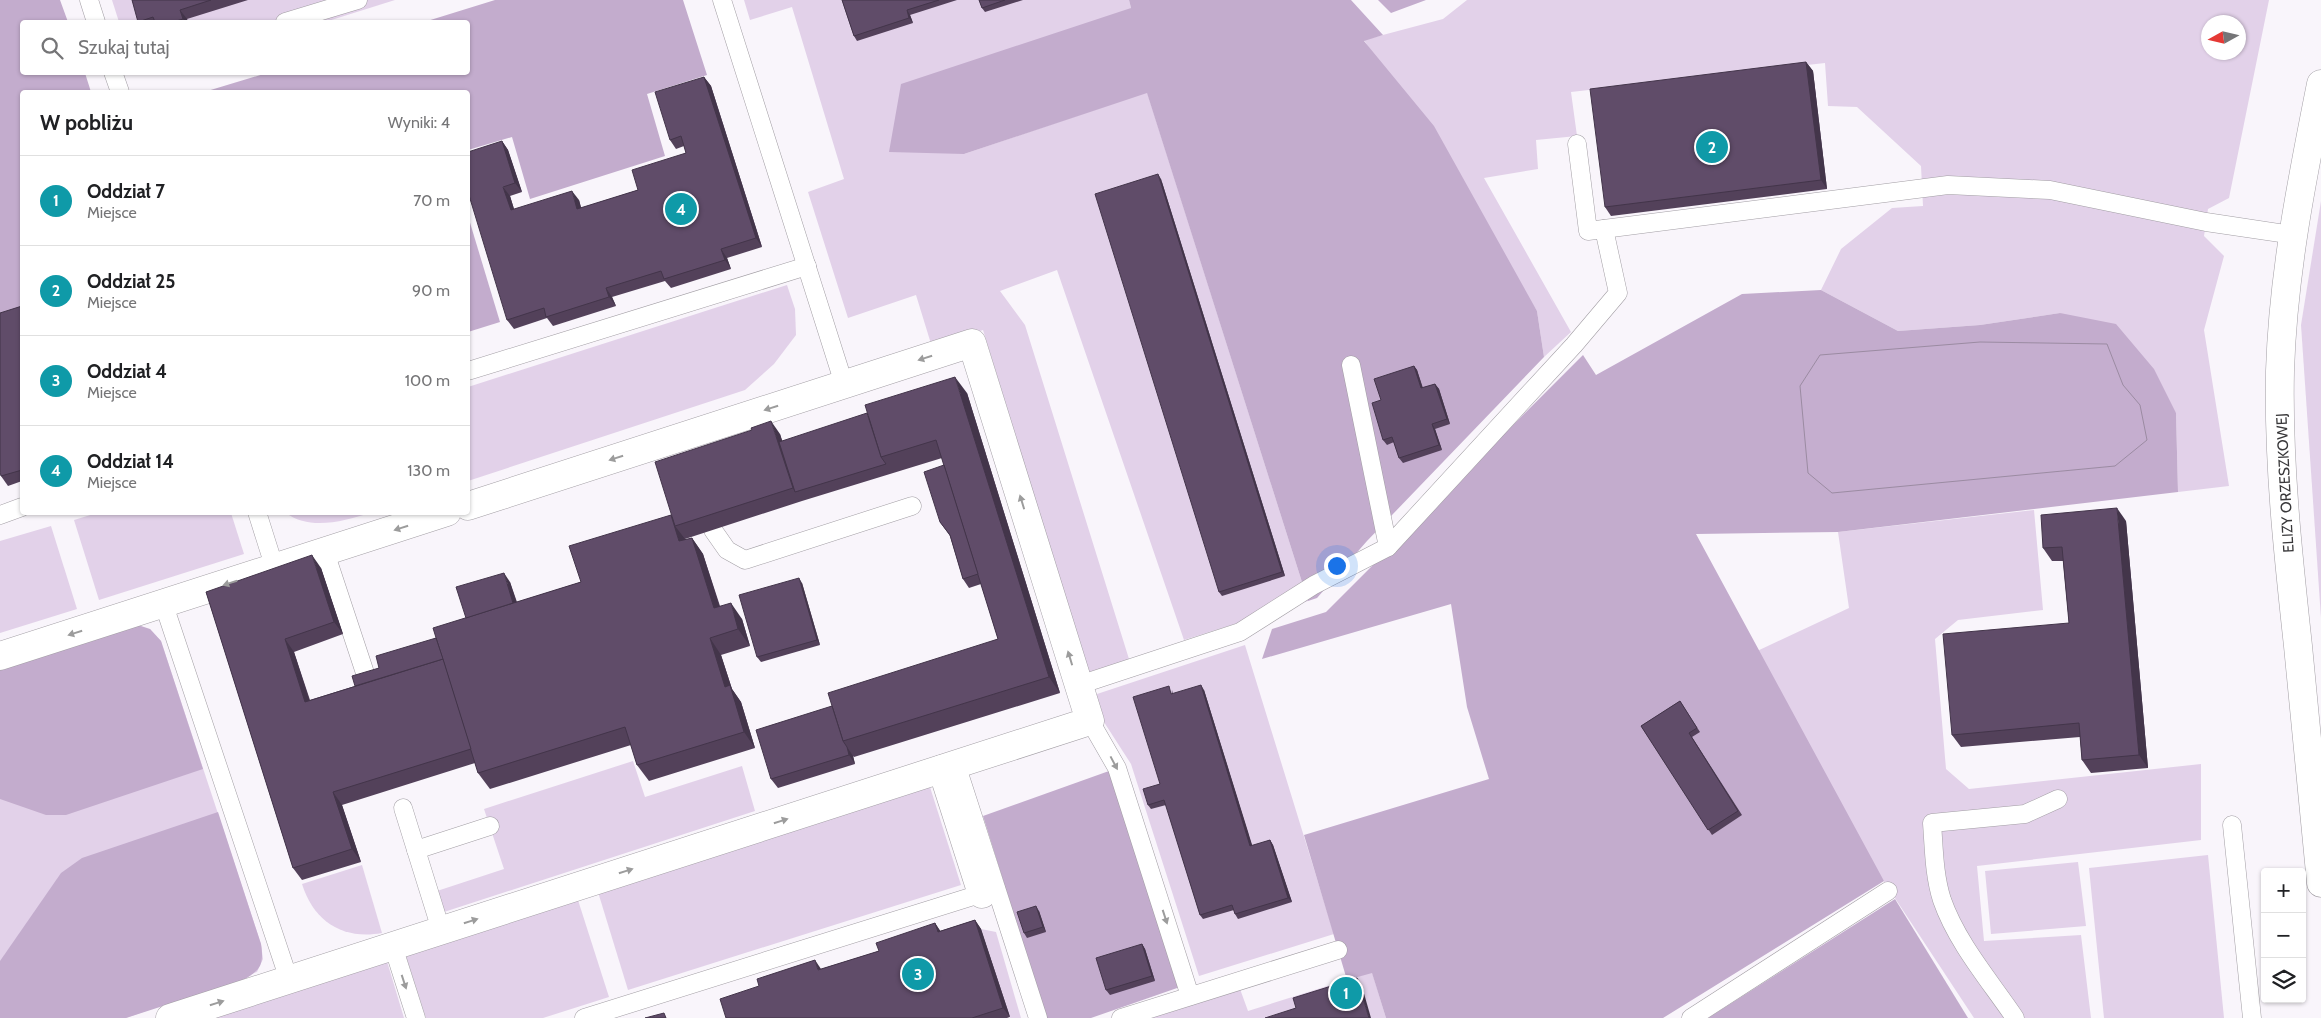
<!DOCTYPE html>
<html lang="pl">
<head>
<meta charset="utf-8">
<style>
	:root { --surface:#fff; --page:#f6f6f6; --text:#202124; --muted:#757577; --line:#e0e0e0; --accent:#1a73e8 }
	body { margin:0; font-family:Cabin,sans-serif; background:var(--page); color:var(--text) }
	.controls { position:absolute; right:15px; bottom:15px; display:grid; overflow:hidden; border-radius:5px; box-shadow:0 1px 4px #0004 }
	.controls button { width:45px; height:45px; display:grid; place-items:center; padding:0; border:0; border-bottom:1px solid var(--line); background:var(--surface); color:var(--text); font:25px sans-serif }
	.compass { position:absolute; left:2201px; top:15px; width:45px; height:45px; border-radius:50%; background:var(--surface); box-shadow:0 1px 4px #0004; rotate:262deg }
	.you { position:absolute; left:1336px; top:565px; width:18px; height:18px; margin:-12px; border:4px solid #fff; border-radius:50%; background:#1a73e8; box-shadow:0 0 0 8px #1a73e833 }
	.badge { display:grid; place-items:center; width:32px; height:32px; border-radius:50%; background:var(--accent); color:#fff; font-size:16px; font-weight:700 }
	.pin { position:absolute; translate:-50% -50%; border:2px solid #fff; box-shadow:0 1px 5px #0006 }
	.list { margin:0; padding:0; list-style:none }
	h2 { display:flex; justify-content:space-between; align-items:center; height:65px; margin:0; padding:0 20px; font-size:21px }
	h2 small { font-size:16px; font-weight:400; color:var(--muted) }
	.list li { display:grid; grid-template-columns:32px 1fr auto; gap:15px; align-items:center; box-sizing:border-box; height:90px; padding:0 20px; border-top:1px solid var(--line) }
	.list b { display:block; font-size:19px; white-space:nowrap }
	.list p { margin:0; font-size:16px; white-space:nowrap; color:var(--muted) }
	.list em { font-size:16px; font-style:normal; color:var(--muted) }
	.icon { flex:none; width:28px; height:28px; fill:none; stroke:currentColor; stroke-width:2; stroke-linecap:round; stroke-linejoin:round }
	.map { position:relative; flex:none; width:2321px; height:1018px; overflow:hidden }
	.search { position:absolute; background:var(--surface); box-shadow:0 1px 4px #0004; left:20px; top:20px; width:450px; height:55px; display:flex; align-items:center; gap:12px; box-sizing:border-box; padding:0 18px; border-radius:5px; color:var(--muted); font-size:19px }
	.panel { position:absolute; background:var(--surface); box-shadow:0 1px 4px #0004; left:20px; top:90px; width:450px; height:425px; border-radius:5px }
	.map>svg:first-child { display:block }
	.green { fill:#e2d1e9; fill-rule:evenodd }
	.forest { fill:#c3accd }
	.water { fill:#c5aecf; stroke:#9b8ba2 }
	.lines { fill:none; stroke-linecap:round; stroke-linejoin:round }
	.lane-casing { stroke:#a29ea4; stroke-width:19 }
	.street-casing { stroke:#a29ea4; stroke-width:29 }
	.secondary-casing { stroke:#a29ea4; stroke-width:29 }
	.lane { stroke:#fff; stroke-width:18 }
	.street { stroke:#fff; stroke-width:28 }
	.secondary { stroke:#fff; stroke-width:28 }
	.wall { fill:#53415a }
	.shaded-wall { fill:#43354a }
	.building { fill:#604c69; stroke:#43354a }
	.oneway { fill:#9c9c9c }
	.labels { text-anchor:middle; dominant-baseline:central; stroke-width:5; stroke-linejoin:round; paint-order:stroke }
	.street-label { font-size:15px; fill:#39383a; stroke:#fff }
</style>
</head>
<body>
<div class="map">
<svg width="2321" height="1018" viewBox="0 0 2321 1018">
	<rect width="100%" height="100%" fill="#f9f5fb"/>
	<!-- green -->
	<g class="green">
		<polygon points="112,0 395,0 325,22 119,22"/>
		<polygon points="744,0 1129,0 1131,8 964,154 1147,92 1308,601 1184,640 1057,270 1000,291 1025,325 1129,659 1089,674 983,330 932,347 916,295 848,318 808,192 844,179 792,7 750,20"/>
		<path d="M1467 0H2269L2229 198 2208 209 2204 236 2224 256 2204 330 2229 486 2178 492 2176 413 2060 313 1980 325 1898 331 1821 290 1841 249 1892 208 1923 206 1921 166 1857 107 1828 106 1825 63 1571 92 1577 136 1536 140 1538 169 1484 178 1571 332 1544 357 1537 311 1364 40 1443 19ZM2208 22H2238V52H2208Z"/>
		<polygon points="2321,201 2321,618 2301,325"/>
		<polygon points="787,285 795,309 796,335 774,364 745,390 468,481 468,387"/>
		<polygon points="2034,510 2043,610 1958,620 1935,639 1946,769 1969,789 2201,764 2201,840 1977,866 1984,941 2081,935 2091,1018 1974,1018 1738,660 1849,608 1838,532"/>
		<polygon points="97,513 231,513 244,554 99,600 74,520"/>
		<path d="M286 513H370C344 521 310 531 286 513Z"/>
		<polygon points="51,526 77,609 0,633 0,541"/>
		<polygon points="150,629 161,641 261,944 263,959 257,972 126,1018 0,1018 0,670"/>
		<polygon points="1245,645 1334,934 1199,976 1131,764 1102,719 1094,695"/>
		<polygon points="633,761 645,797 742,766 755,811 444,912 437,891 504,869 484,809"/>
		<polygon points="930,787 961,885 628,990 598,892"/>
		<polygon points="2208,855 2224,1018 2104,1018 2089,868"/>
		<polygon points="2078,862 2086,926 1991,934 1985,871"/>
		<path d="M362 865 382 933C343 940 314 922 302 884Z"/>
		<polygon points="577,897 609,997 543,1018 426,1018 405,953"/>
		<polygon points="981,929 996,932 1021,1018 1010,1018"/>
		<polygon points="386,958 404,1018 202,1018"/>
		<polygon points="1372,972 1386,1018 1144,1018 1240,989 1248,1011"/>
	</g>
	<!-- forest -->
	<g class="forest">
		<polygon points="0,0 60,0 68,22 22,22 22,72 85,73 91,92 22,92 22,309 0,316"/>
		<polygon points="495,0 683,0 707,75 647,94 665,156 530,199 512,137 468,150 468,92 204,92 267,73 468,72 468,22 424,22"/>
		<polygon points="1129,0 1351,0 1383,35 1364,41 1434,126 1537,311 1544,357 1367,541 1317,598 1308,601 1147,93 964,154 889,152 901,84 1131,8"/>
		<polygon points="1378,0 1426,0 1391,13"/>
		<polygon points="468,216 500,322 468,332"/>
		<polygon points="1821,290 1898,331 1980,325 2060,313 2116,324 2154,369 2176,413 2178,492 1838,532 1696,534 1884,881 1663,1018 1386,1018 1372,973 1347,980 1304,835 1489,779 1467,707 1451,604 1262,659 1272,629 1326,612 1583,355 1596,375 1742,294"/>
		<polygon points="138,625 150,629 161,641 203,769 66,815 46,815 0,799 0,670"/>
		<polygon points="1109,771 1180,987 1091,1018 1046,1018 983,816"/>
		<path d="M218 812 261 944C264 964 261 970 243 980L126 1018H0V961L61 873 82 858Z"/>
		<polygon points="1895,899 1968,1018 1708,1018"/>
	</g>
	<!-- water -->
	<polygon class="water" points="1980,342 2107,344 2123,385 2140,405 2147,440 2115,466 1832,493 1808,473 1800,386 1820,355"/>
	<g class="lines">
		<defs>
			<g id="lane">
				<polyline points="89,0 96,22"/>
				<polyline points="722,0 844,384"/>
				<polyline points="285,22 358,0"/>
				<polyline points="113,72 120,92"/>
				<polyline points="1577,144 1588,231 1948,185 2050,190 2206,222 2293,235"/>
				<polyline points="1351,365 1388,547"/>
				<polyline points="468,371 807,266"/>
				<polyline points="257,512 275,569"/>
				<polyline points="0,515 22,507"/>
				<polyline points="713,530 727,550 745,560 912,506"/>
				<polyline points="325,552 366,676"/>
				<polyline points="164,605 289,980"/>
				<polyline points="1079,685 1240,632 1314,585 1388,547 1574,345 1618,293 1604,229"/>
				<polyline points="1090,721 1117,768 1190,996"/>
				<polyline points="956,764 1038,1018"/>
				<polyline points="403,808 441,930"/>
				<polyline points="2232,825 2252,1018"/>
				<polyline points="416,850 490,826"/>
				<polyline points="393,946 416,1018"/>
				<polyline points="584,1018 996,889"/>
				<polyline points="1121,1018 1338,950"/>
				<polyline points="1691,1018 1888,891"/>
				<path d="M2015 1018C1990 981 1957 943 1942 900 1934 875 1934 849 1932 823L2025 814 2058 799"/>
			</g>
			<g id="street">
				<polyline points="0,656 447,512"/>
				<polyline points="942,769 982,894"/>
				<polyline points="170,1018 1090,721 972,343 468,506"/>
			</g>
			<path id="secondary" d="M2321 84C2302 179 2283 274 2280 371 2278 463 2288 554 2298 646 2306 725 2313 804 2321 883"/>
		</defs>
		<!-- lane casing -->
		<use href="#lane" class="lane-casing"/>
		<!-- street casing -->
		<use href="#street" class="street-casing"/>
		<!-- secondary casing -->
		<use href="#secondary" class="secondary-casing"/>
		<!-- lane -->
		<use href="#lane" class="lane"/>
		<!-- street -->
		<use href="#street" class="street"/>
		<!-- secondary -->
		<use href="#secondary" class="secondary"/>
	</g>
	<!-- wall -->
	<g class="wall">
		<polygon points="132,0 248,0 187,19 188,22 139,22"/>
		<polygon points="842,0 957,0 910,15 913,23 857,41 854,36"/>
		<polygon points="979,0 1023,0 985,12 982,8"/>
		<polygon points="1806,62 1813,71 1827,189 1611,216 1605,207"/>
		<polygon points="704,77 711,86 762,247 727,258 731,269 671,288 665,281 612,297 616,306 553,326 547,318 514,329 507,320 502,141 508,150 522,192 510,196 514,209 579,200 581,208 638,190 686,153 684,146 676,149 670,140"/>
		<polygon points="1161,179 1285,576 1222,596 1219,592"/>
		<polygon points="22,306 22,481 8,486 1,476"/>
		<polygon points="1414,366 1417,370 1423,388 1435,384 1439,389 1450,424 1435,429 1442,450 1403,463 1399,458 1394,442 1387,445 1383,440 1381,400"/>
		<polygon points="967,393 1060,693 854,757 853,756 855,764 778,788 771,779 832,706 998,639 981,584 969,588 963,579 950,536 940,522 944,465 942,458 802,501 685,539 685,540 692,538 703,554 720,606 742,619 750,646 721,655 732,689 741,702 755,748 649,781 637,765 631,745 490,789 478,773 475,763 342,805 361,862 302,880 293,868 206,592 321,568 343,634 294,652 310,700 355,686 379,668 436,638 466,618 510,582 517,602 581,582 671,515 673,518 780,434 782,441"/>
		<polygon points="2126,521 2148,768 2091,773 2082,760 2080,737 1961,747 1952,735 2069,623 2063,561 2052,561 2043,548"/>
		<polygon points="802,583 820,645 761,662 757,657"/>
		<polygon points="1172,690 1173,694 1204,690 1252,846 1270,840 1273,845 1292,902 1238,919 1235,914 1234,910 1203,919 1200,915 1166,805 1151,809 1148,805 1160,784"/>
		<polygon points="1680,701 1700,732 1692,737 1742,815 1712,835 1641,726"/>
		<polygon points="1039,911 1046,932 1027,938 1024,933"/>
		<polygon points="975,920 981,929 1010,1017 1007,1018 726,1018 821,969 879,951 935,923 940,931"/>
		<polygon points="1142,944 1145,949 1155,981 1110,995 1106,990"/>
	</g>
	<!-- shaded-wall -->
	<g class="shaded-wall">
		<polygon points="180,10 187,19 188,22 185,22 183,19"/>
		<polygon points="907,10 910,15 913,23 909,18"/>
		<polygon points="1806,62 1813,71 1827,189 1821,180"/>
		<polygon points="704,77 711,86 762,247 756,238"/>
		<polygon points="502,141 508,150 522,192 515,183"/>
		<polygon points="1158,174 1161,179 1285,576 1282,572"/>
		<polygon points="503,187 510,196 517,219 511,210"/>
		<polygon points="572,191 579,200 584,218 577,209"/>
		<polygon points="721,249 727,258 731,269 725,260"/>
		<polygon points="606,288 612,297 616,306 609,297"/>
		<polygon points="1414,366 1417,370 1424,393 1421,388"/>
		<polygon points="955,377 967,393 1060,693 1049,677"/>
		<polygon points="1435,384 1439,389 1450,424 1447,419"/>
		<polygon points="771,421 780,434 799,491 795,492 793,488"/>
		<polygon points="1432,424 1435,429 1442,450 1439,445"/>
		<polygon points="2117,508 2126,521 2148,768 2139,755"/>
		<polygon points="671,515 678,525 675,526 685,539 690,558 679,541"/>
		<polygon points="692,538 703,554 725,624 714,608"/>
		<polygon points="312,555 321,568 343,634 334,622"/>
		<polygon points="504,573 510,582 522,620 516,611"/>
		<polygon points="799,578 802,583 820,645 817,640"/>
		<polygon points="731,603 742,619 750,646 738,629"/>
		<polygon points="710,638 721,655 732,689 741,702 755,748 744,732 725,687"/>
		<polygon points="285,639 294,652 314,715 305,702"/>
		<polygon points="1201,685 1204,690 1254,851 1250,846"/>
		<polygon points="847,747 853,756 855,764 849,755"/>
		<polygon points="333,792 342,805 361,862 352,849"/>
		<polygon points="1270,840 1273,845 1292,902 1288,898"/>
		<polygon points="1036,906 1039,911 1046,932 1043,927"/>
		<polygon points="975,920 981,929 1010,1017 1003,1008"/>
		<polygon points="935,923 941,932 938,932"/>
		<polygon points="1142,944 1145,949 1155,981 1152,976"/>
		<polygon points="815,960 821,969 818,970"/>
		<polygon points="1357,978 1361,983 1371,1018 1369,1018"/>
	</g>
	<!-- building -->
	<g class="building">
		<polygon points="132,0 211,0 180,10 183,19 173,22 155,22 153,17 138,22"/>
		<polygon points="842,0 939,0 907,10 909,18 854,36"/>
		<polygon points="979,0 1005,0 982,8"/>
		<polygon points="1806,62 1821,180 1605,207 1590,89"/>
		<polygon points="704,77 756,238 721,249 725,260 664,279 661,271 606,288 609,297 546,317 544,308 507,320 468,192 468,152 502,141 515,183 503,187 511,210 572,191 577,209 638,190 632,170 686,153 681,136 670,140 655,92"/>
		<polygon points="1158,174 1282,572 1219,592 1095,194"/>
		<polygon points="22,306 22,470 1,476 0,472 0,313"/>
		<polygon points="1414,366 1421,388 1435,384 1447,419 1432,424 1439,445 1399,458 1392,437 1383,440 1372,403 1381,400 1374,379"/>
		<polygon points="955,377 1049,677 843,741 828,693 998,639 936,440 881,457 865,405"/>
		<polygon points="867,413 881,457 886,464 795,492 779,442"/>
		<polygon points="771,421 793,488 675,526 655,462 752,430 751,428"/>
		<polygon points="944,465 978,574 963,579 950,535 940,522 924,472"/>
		<polygon points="2117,508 2139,755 2082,760 2079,723 1952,735 1943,634 2069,623 2062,547 2043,548 2041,515"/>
		<polygon points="671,515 679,541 692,538 714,608 731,603 738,629 710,638 725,687 730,685 744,732 637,765 625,727 478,773 433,628 581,582 569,546"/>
		<polygon points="312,555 334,622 285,639 305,702 443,659 471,749 333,792 352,849 293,868 206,592"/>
		<polygon points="504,573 513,603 466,618 456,587"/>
		<polygon points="799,578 817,640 757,657 739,595"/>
		<polygon points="436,638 443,659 355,686 352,676 379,668 376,656"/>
		<polygon points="1201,685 1250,846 1270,840 1288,898 1235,914 1232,905 1200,915 1164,800 1148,805 1143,789 1160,784 1133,697 1169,686 1171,694"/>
		<polygon points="1680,701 1697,728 1689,733 1738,811 1708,830 1641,726"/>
		<polygon points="832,706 843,741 847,747 849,755 771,779 756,730"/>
		<polygon points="1036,906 1043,927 1024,933 1017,912"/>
		<polygon points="975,920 1003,1008 972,1018 726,1018 720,999 759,986 757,979 815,960 818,970 879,951 876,943 935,923 938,932"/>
		<polygon points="1142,944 1152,976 1106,990 1096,958"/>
		<polygon points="1357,978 1369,1018 1265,1018 1296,1008 1293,998"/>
		<polygon points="664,1013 666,1018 645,1018"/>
	</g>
	<!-- one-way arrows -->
	<defs><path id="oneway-solid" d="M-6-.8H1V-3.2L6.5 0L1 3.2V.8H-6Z" transform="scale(1.25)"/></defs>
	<g class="oneway">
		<use href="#oneway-solid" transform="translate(925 358) rotate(162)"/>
		<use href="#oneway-solid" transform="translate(771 408) rotate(162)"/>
		<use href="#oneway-solid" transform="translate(616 458) rotate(162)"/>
		<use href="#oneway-solid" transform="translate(1022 502) rotate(-107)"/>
		<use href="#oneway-solid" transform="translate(401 528) rotate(162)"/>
		<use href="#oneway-solid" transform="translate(230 583) rotate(162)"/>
		<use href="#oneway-solid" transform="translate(75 633) rotate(163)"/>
		<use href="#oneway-solid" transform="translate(1070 658) rotate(-107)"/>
		<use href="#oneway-solid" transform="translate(1114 763) rotate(62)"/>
		<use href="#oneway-solid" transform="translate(781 821) rotate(-18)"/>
		<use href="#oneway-solid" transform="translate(626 871) rotate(-18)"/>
		<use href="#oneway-solid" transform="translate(1165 917) rotate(72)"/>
		<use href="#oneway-solid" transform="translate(471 921) rotate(-18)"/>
		<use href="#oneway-solid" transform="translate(404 982) rotate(72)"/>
		<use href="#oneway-solid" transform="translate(217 1003) rotate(-18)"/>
	</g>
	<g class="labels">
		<!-- street labels -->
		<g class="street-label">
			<text transform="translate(2285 483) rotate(-93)">ELIZY ORZESZKOWEJ</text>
		</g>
	</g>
</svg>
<div class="controls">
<button>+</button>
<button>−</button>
<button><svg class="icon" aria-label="layers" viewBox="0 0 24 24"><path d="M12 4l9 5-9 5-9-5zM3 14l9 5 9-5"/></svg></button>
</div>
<svg class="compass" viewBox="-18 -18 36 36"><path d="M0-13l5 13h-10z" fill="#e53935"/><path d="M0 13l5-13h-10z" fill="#757577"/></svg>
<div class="you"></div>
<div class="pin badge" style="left:1346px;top:993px;background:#0f9aa8">1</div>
<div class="pin badge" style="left:1712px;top:147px;background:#0f9aa8">2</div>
<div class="pin badge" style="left:918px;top:974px;background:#0f9aa8">3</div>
<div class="pin badge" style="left:681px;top:209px;background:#0f9aa8">4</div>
<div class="search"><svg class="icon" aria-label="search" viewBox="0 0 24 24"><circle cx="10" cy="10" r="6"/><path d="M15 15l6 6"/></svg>Szukaj tutaj</div>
<section class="panel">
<h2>W pobliżu<small>Wyniki: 4</small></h2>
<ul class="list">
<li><span class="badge" style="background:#0f9aa8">1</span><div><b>Oddział 7</b><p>Miejsce</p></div><em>70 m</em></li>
<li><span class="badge" style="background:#0f9aa8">2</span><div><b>Oddział 25</b><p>Miejsce</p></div><em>90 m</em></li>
<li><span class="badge" style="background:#0f9aa8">3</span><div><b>Oddział 4</b><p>Miejsce</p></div><em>100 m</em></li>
<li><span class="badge" style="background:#0f9aa8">4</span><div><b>Oddział 14</b><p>Miejsce</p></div><em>130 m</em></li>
</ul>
</section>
</div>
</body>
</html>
